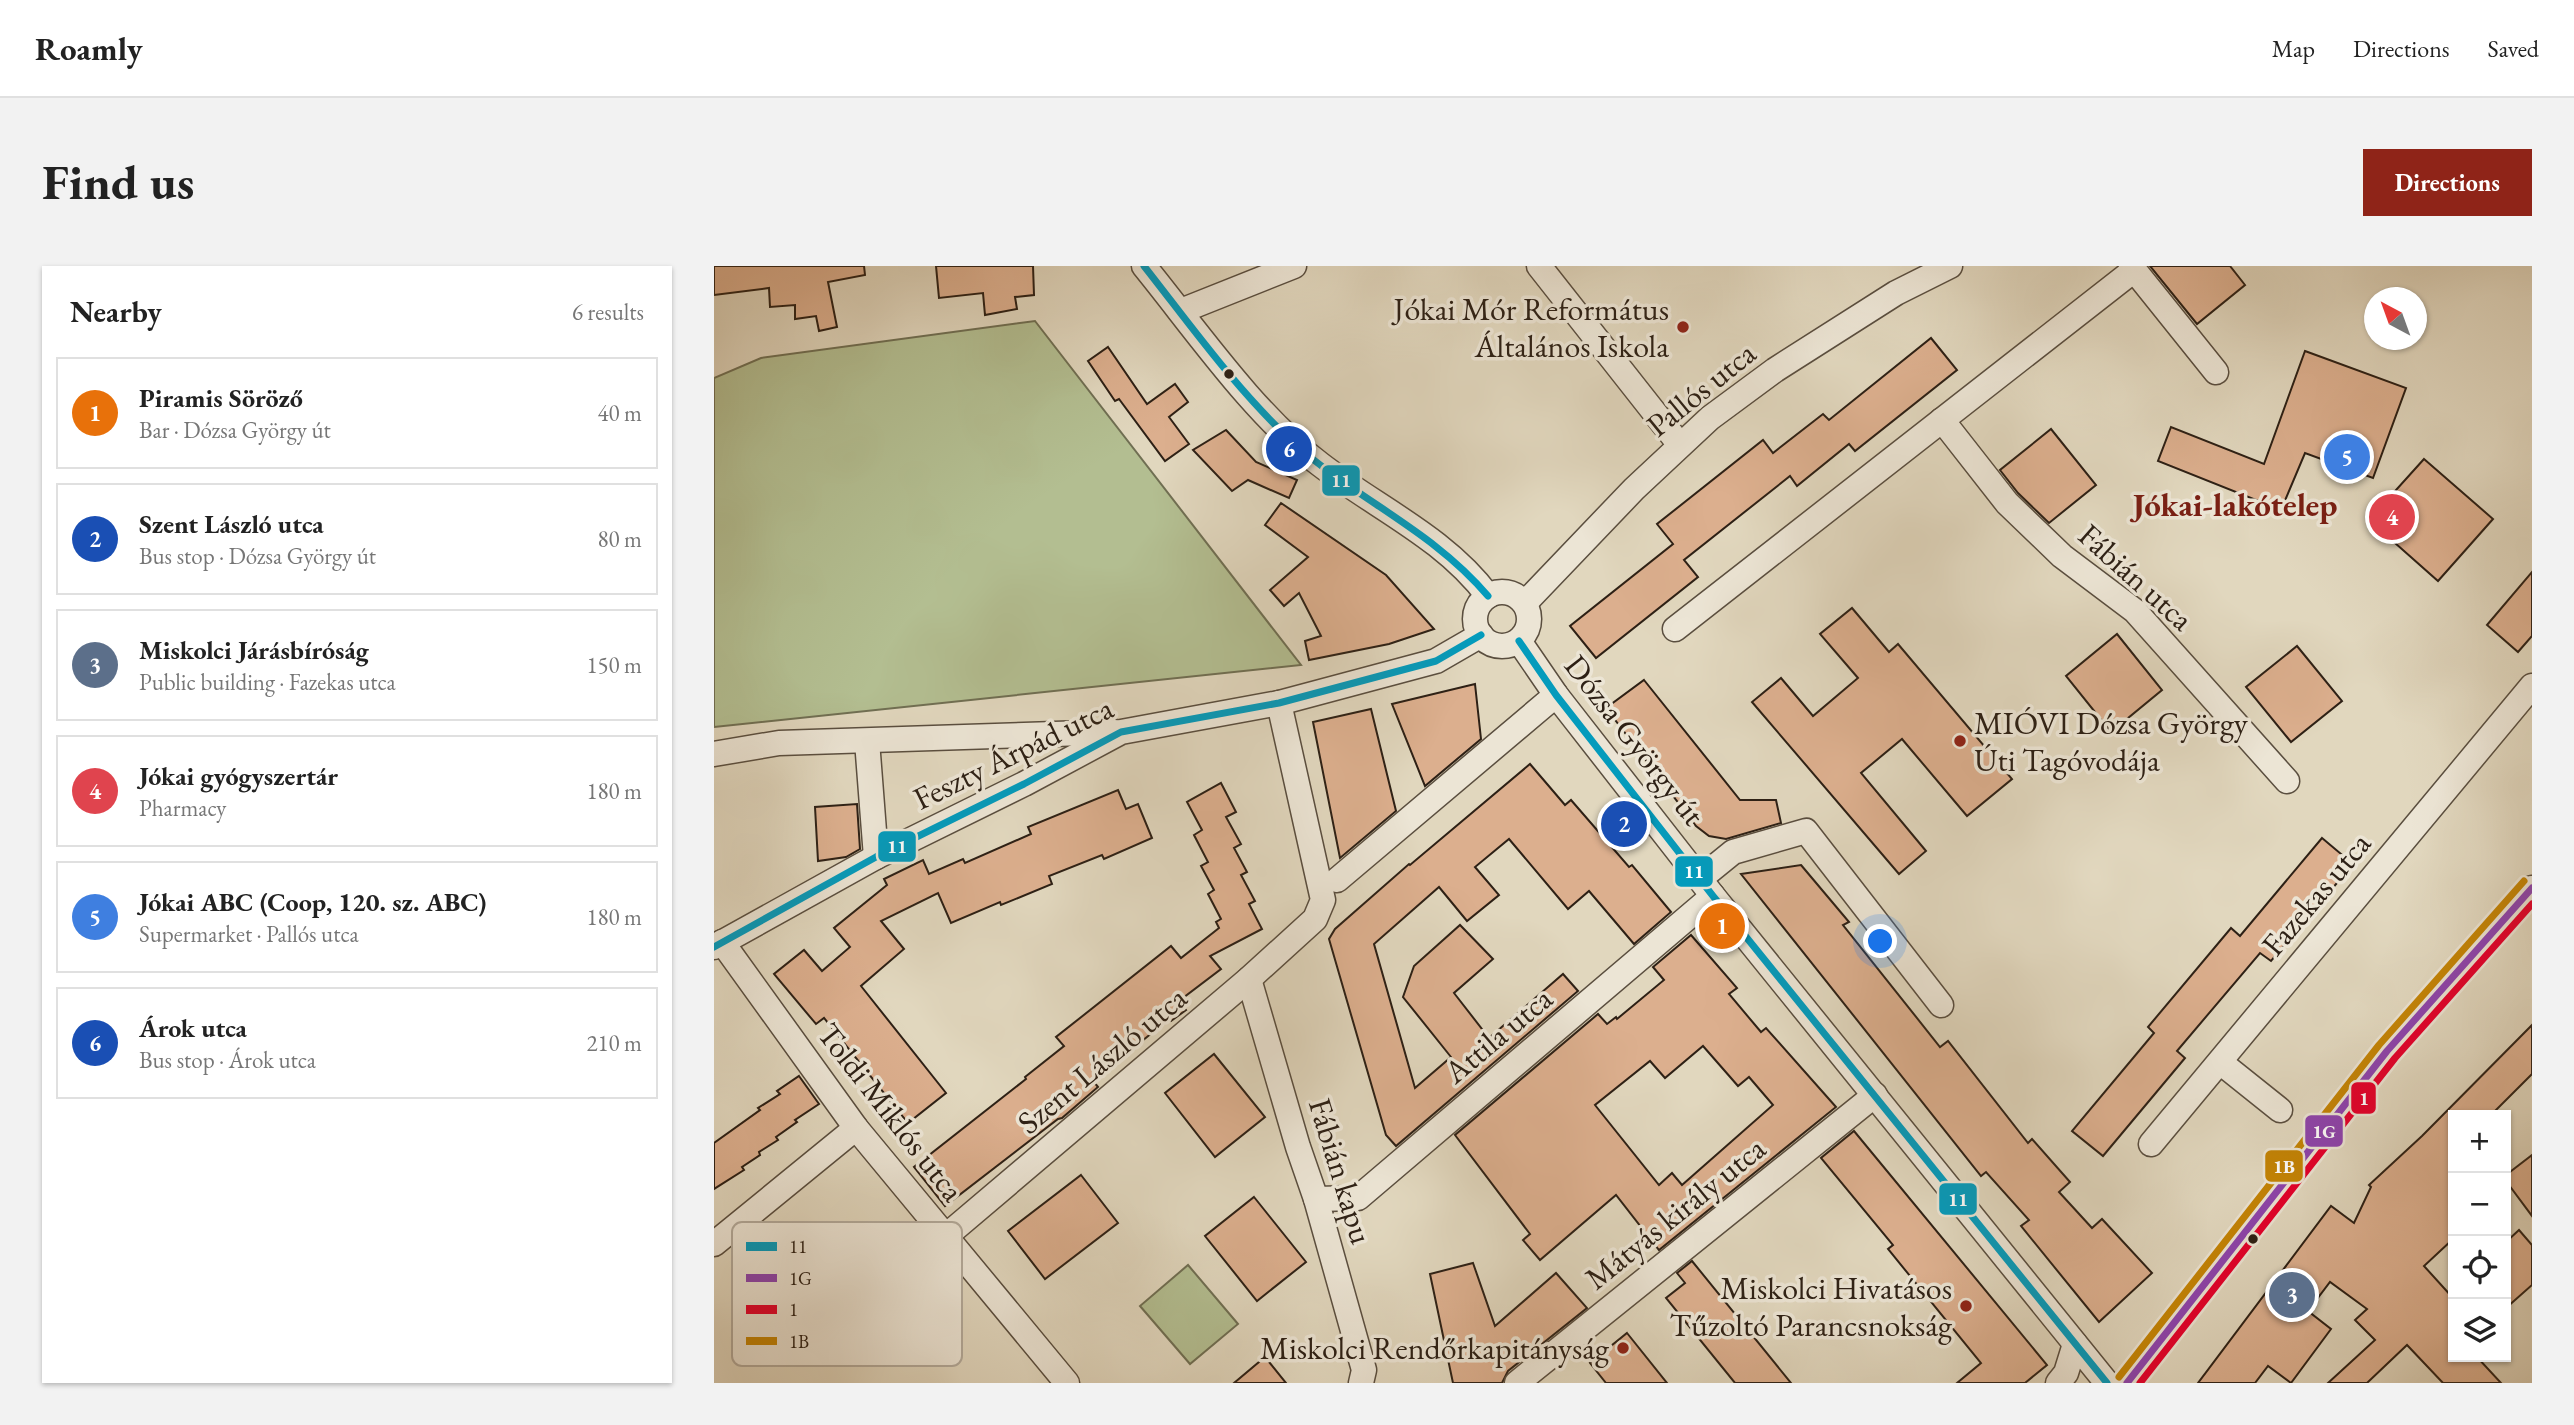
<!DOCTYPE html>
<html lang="en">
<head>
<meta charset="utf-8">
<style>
	:root { --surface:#fff; --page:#f2f2f2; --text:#222; --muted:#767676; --line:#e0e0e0; --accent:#8f2418 }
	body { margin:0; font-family:"EB Garamond",serif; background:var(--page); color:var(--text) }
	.controls { position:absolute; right:21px; bottom:21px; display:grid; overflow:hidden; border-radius:0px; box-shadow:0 2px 5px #0004 }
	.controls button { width:63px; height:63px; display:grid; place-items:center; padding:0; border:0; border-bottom:2px solid var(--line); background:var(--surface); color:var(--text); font:35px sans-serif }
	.compass { position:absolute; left:1650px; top:21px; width:63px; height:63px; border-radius:50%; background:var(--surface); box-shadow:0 2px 5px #0004; rotate:319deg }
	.you { position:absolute; left:1167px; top:676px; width:24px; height:24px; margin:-18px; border:5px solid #fff; border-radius:50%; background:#1a73e8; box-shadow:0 0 0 10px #1a73e833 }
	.badge { display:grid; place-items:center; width:46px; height:46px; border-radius:50%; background:var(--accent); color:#fff; font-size:23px; font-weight:700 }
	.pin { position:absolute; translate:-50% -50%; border:4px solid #fff; box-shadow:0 2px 7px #0006 }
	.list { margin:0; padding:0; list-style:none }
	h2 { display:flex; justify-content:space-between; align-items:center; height:91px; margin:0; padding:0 28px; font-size:30px }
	h2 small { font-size:23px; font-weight:400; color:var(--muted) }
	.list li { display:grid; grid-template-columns:46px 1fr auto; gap:21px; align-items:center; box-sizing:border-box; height:112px; margin:0 14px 14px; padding:0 14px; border:2px solid var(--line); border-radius:0px }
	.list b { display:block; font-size:26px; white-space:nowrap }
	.list p { margin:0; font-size:23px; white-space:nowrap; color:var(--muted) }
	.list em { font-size:23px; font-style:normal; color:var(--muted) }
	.icon { flex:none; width:38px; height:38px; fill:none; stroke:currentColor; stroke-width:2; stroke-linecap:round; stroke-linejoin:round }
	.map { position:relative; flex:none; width:1818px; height:1117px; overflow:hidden; border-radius:0px }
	header { display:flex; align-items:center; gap:42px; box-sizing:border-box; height:98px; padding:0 35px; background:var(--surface); border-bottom:2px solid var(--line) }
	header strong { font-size:33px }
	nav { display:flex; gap:38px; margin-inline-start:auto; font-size:24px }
	.intro { display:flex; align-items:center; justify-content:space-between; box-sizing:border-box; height:168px; padding:0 42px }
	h1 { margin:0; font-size:49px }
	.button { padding:18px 32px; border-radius:0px; background:var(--accent); color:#fff; font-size:24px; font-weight:700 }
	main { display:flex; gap:42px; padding:0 42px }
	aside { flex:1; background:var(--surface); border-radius:0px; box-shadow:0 2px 5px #0004 }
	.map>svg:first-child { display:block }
	.green { fill:#b3be91; stroke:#706f53; stroke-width:2 }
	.building { fill:#dcaf8e; stroke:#2d2015; stroke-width:2; fill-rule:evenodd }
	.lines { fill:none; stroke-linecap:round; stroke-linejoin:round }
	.minor-casing { stroke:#5a4e3f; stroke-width:27 }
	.minor { stroke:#ece5d5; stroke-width:24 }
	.bus-1-casing { stroke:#ece5d5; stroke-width:12 }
	.bus-2-casing { stroke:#ece5d5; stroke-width:12 }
	.bus-3-casing { stroke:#ece5d5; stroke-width:12 }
	.bus-4-casing { stroke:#ece5d5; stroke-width:12 }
	.bus-1 { stroke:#049bbc; stroke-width:7 }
	.bus-2 { stroke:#8e44ad; stroke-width:7 }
	.bus-3 { stroke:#e4002b; stroke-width:7 }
	.bus-4 { stroke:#c48405; stroke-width:7 }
	.poi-dot { fill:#8f2418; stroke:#ece5d5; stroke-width:2.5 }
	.bus-dot { fill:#2d2015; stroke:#ece5d5; stroke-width:2.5 }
	.labels { text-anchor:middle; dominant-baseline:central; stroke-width:7; stroke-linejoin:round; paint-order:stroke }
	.poi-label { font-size:32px; fill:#2d2015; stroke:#ece5d5; text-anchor:end }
	.street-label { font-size:32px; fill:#2d2015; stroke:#ece5d5 }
	.neighbourhood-label { font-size:33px; font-weight:bold; fill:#7a1f14; stroke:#ece5d5 }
	.key { fill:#ece5d5; stroke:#b3aa9b; stroke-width:2 }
	.key-label { font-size:19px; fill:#2d2015 }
	.line-badge { stroke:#ece5d5; stroke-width:2.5 }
	.badge-label { font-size:19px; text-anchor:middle; font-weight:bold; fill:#fff }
</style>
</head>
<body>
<header>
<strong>Roamly</strong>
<nav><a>Map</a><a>Directions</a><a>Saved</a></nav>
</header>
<div class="intro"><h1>Find us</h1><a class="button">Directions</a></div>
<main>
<aside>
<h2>Nearby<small>6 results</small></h2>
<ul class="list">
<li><span class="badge" style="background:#e8710a">1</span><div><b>Piramis Söröző</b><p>Bar · Dózsa György út</p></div><em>40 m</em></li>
<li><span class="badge" style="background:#1a4fb4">2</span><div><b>Szent László utca</b><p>Bus stop · Dózsa György út</p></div><em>80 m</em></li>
<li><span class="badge" style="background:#5c6f8a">3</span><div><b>Miskolci Járásbíróság</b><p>Public building · Fazekas utca</p></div><em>150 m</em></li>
<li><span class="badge" style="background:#e0444e">4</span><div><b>Jókai gyógyszertár</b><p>Pharmacy</p></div><em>180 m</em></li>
<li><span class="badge" style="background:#3f7fe0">5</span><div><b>Jókai ABC (Coop, 120. sz. ABC)</b><p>Supermarket · Pallós utca</p></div><em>180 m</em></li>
<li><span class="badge" style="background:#1a4fb4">6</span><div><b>Árok utca</b><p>Bus stop · Árok utca</p></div><em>210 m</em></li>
</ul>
</aside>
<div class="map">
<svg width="1818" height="1117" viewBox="0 0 1818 1117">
	<rect width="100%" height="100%" fill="#e1d7be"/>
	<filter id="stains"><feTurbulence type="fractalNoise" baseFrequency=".00286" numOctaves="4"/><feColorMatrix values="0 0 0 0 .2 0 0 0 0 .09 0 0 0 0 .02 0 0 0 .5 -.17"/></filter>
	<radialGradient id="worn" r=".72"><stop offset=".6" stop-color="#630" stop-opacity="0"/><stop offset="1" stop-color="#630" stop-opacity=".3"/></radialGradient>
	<!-- green -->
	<g class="green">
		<polygon points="321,55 587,399 0,461 0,112 47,92"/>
		<polygon points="474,999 524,1058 476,1098 426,1040"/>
	</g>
	<!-- building -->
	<g class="building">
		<polygon points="0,0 150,0 151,9 114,16 123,61 105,65 102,50 81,53 81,39 56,41 55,22 0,29"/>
		<polygon points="222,0 319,0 320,29 301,31 303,43 271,49 269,27 225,32"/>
		<polygon points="1436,0 1516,0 1531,19 1483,58"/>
		<polygon points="1217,72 1243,104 1141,185 1135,178 1083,220 1076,210 970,294 984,311 882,392 856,360 959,278 943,258 1049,174 1059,187 1109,148 1115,154"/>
		<polygon points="394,81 433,138 461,118 474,136 455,151 475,178 451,195 405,133 401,135 374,95"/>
		<polygon points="1591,85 1692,122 1659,212 1591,187 1567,244 1444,195 1457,161 1550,198"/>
		<polygon points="1337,163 1382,219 1335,257 1304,227 1286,204"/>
		<polygon points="512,164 542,196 583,214 575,232 534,214 518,225 479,184"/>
		<polygon points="1710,193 1779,253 1724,315 1655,254"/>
		<polygon points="567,237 672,309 720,363 675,378 595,394 591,375 607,370 585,327 570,340 556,324 594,291 551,259"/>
		<polygon points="1818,306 1818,370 1804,386 1773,359"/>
		<polygon points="1138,342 1175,386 1184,378 1298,513 1253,550 1188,473 1147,507 1212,585 1185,608 1038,436 1067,412 1099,450 1144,412 1106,368"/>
		<polygon points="1403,368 1448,424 1397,466 1352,410"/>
		<polygon points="1583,380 1628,435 1577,476 1532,421"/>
		<polygon points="930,414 1026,534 1062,534 1067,557 1012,573 995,570 982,560 892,442"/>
		<polygon points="761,418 767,473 711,520 678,438"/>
		<polygon points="657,443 682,545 626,592 599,456"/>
		<polygon points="816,498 851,539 857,534 915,601 918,599 957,646 920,678 875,625 854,643 795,573 761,601 785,629 753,655 725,621 660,678 701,822 737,791 689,731 700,700 746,659 779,693 740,727 775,772 849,708 864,725 682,880 672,869 615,673 621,663 695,598 696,599"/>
		<polygon points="507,517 522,546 512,551 527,578 520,582 533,606 527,609 541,635 535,638 548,663 496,690 507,703 465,735 472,744 457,755 455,753 379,815 384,821 348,852 344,853 231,940 200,901 312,813 311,811 350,780 342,771 457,680 467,692 505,662 502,656 507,653 494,628 500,624 487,600 494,596 480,569 488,564 473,536"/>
		<polygon points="404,524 412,543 424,538 438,572 390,593 388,589 335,610 338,618 287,639 286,636 237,657 224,627 167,655 190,683 147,720 232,827 194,857 110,752 102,758 60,708 90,684 108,705 136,681 120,662 173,619 170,613 209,594 215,608 249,593 251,597 317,568 314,561"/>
		<polygon points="143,538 146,583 132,591 104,595 101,541"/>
		<polygon points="1608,572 1639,598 1557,695 1546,687 1463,785 1471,792 1389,890 1358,865 1440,767 1434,761 1517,662 1526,670"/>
		<polygon points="1087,599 1135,656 1129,659 1226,781 1234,775 1314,877 1318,873 1356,916 1345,926 1378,962 1388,953 1438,1007 1385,1056 1307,960 1315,954 1272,906 1267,910 1027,608"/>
		<path d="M977 669 1023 722 1015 728 1047 766 1052 762 1122 841 945 984 902 929 826 994 809 974 816 968 741 869 884 748 893 758 902 751 903 753 950 714 939 701ZM989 780 1024 820 1035 811 1059 839 968 919 958 907 945 919 881 839 936 795 951 812Z"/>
		<polygon points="1818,759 1818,808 1777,849 1739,849 1739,973 1710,1000 1739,1032 1739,1091 1763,1091 1787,1117 1729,1117 1693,1079 1653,1117 1614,1117 1661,1074 1641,1054 1653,1043 1616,1016 1594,1045 1617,1063 1577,1117 1554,1100 1541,1117 1484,1117 1617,940 1640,957 1657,921 1655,919 1708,870"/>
		<polygon points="500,788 551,851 501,891 451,827"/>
		<polygon points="85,810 105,838 81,854 83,856 62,871 64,874 45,886 46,889 28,901 30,904 0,923 0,877 46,844 44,842 66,828 63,825"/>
		<polygon points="1140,865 1333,1099 1311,1117 1243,1117 1267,1097 1174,983 1179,979 1107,892"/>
		<polygon points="1818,889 1818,950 1792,915 1792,909"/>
		<polygon points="367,909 404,957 331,1013 294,965"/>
		<polygon points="540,931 592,996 543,1035 491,970"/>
		<polygon points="1805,964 1818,979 1818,1019 1792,1042 1792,976"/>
		<polygon points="978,995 1077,1117 1021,1117 952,1032 971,1017 963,1007"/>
		<polygon points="759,997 781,1060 842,1007 873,1042 794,1105 788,1117 739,1117 716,1008"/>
		<polygon points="913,1067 953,1117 892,1117 876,1097"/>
		<polygon points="551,1091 572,1117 520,1117"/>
	</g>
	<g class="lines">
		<defs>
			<g id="minor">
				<path d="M430 0C482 64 541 150 607 199 663 242 731 272 774 330"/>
				<polyline points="825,0 966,179"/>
				<polyline points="1417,0 1502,106"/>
				<polyline points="467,45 580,0"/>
				<polyline points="1228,154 1293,237 1348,290 1421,345 1573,515"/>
				<circle cx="788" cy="353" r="27"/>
				<polyline points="811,337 920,223 996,152 1061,104 1182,27 1236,0"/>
				<polyline points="961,363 1420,4"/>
				<polyline points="805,375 842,429 999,630 1393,1117"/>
				<polyline points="153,475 162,591"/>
				<polyline points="0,488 65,477 401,466"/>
				<polyline points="987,612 1019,586 1092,565 1227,739"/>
				<polyline points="623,614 842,429"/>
				<polyline points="8,676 142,862 353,1117"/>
				<polyline points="0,681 162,591 310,518 407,466 565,437 722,395 767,369"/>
				<polyline points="535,713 584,881 602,933 650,1104 647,1117"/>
				<polyline points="1506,796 1566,844"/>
				<polyline points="1437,878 1818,420"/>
				<polyline points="602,933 644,932 999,630"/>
				<polyline points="232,970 535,713 601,653 609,634 565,437"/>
				<polyline points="0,978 142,862"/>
				<polyline points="803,1117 1161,829"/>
				<polyline points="1344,1117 1352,1107 1361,1078"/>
				<polyline points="1413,1117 1673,785 1818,622"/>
			</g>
		</defs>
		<!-- minor casing -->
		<use href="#minor" class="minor-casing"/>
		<!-- minor -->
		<use href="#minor" class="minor"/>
		<defs>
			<g id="bus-1">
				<path d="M430 0C478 61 524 126 582 179 645 235 718 264 774 330"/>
				<polyline points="805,375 842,429 999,630 1393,1117"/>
				<polyline points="0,681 162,591 310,518 407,466 565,437 722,395 767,369"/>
			</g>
			<polyline id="bus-2" points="1413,1117 1673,785 1818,622"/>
			<polyline id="bus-3" points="1426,1117 1681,792 1818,638"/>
			<polyline id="bus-4" points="1405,1111 1665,779 1810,615"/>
		</defs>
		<!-- bus-1 casing -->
		<use href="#bus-1" class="bus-1-casing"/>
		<!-- bus-2 casing -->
		<use href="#bus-2" class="bus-2-casing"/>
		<!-- bus-3 casing -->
		<use href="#bus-3" class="bus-3-casing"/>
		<!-- bus-4 casing -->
		<use href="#bus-4" class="bus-4-casing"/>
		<!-- bus-1 -->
		<use href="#bus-1" class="bus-1"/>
		<!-- bus-2 -->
		<use href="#bus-2" class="bus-2"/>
		<!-- bus-3 -->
		<use href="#bus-3" class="bus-3"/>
		<!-- bus-4 -->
		<use href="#bus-4" class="bus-4"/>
	</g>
	<!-- markers -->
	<g class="poi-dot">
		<circle cx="969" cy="61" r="7"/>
		<circle cx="1246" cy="475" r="7"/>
		<circle cx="1252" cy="1040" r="7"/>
		<circle cx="909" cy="1082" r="7"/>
	</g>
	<g class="bus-dot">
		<circle cx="515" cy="108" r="6"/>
		<circle cx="1539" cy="973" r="6"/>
	</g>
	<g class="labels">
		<!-- poi labels -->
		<g class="poi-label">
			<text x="955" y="43">Jókai Mór Református<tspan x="955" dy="37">Általános Iskola</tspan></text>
			<text x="1260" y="457" text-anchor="start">MIÓVI Dózsa György<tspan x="1260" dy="37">Úti Tagóvodája</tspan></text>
			<text x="1238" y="1022">Miskolci Hivatásos<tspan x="1238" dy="37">Tűzoltó Parancsnokság</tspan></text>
			<text x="895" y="1082">Miskolci Rendőrkapitányság</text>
		</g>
		<!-- street labels -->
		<g class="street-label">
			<text transform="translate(987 123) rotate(-39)">Pallós utca</text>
			<text transform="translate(1422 311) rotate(42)">Fábián utca</text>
			<text transform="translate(921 474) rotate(52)">Dózsa György út</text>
			<text transform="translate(299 487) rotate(-26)">Feszty Árpád utca</text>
			<text transform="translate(1602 628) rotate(-50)">Fazekas utca</text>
			<text transform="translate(784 769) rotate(-40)">Attila utca</text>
			<text transform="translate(388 794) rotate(-40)">Szent László utca</text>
			<text transform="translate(177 846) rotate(52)">Toldi Miklós utca</text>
			<text transform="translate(627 905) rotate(73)">Fábián kapu</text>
			<text transform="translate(961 947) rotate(-39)">Mátyás király utca</text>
		</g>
		<!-- neighbourhood labels -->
		<g class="neighbourhood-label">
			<text x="1521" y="238">Jókai-lakótelep</text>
		</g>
	</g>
	<!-- legend -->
	<rect x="18" y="956" width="230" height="144" rx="10" class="key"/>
	<rect x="32" y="976" width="31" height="9" fill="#049bbc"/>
	<rect x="32" y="1008" width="31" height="8" fill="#8e44ad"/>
	<rect x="32" y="1039" width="31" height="9" fill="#e4002b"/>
	<rect x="32" y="1071" width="31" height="8" fill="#c48405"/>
	<g class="key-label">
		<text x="75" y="987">11</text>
		<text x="75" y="1019">1G</text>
		<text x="75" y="1050">1</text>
		<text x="75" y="1082">1B</text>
	</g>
	<g class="line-badge">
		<rect x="607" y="198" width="40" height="33" rx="7" fill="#049bbc"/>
		<rect x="163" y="564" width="40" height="33" rx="7" fill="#049bbc"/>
		<rect x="960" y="589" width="40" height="33" rx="7" fill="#049bbc"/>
		<rect x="1636" y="815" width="27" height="34" rx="7" fill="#e4002b"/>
		<rect x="1590" y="848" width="40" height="34" rx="7" fill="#8e44ad"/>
		<rect x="1550" y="883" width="40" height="34" rx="7" fill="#c48405"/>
		<rect x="1224" y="916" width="40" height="34" rx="7" fill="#049bbc"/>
	</g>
	<g class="badge-label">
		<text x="627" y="221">11</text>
		<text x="183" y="587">11</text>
		<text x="980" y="612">11</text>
		<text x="1650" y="839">1</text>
		<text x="1610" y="872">1G</text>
		<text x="1570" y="907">1B</text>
		<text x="1244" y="940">11</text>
	</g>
	<rect width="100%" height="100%" filter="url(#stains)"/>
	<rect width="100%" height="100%" fill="url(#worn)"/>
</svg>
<div class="controls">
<button>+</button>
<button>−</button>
<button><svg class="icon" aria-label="locate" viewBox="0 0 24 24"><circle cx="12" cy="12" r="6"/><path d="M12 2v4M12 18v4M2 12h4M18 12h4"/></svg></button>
<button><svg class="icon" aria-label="layers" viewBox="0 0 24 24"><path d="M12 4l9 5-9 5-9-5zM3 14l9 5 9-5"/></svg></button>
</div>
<svg class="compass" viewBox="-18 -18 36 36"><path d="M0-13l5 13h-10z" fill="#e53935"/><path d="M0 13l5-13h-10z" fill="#767676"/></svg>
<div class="you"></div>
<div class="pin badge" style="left:1008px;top:660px;background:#e8710a">1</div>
<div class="pin badge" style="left:910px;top:558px;background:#1a4fb4">2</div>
<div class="pin badge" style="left:1578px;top:1029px;background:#5c6f8a">3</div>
<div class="pin badge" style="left:1678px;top:251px;background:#e0444e">4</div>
<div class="pin badge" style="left:1633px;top:191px;background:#3f7fe0">5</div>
<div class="pin badge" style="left:575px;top:183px;background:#1a4fb4">6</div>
</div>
</main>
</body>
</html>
